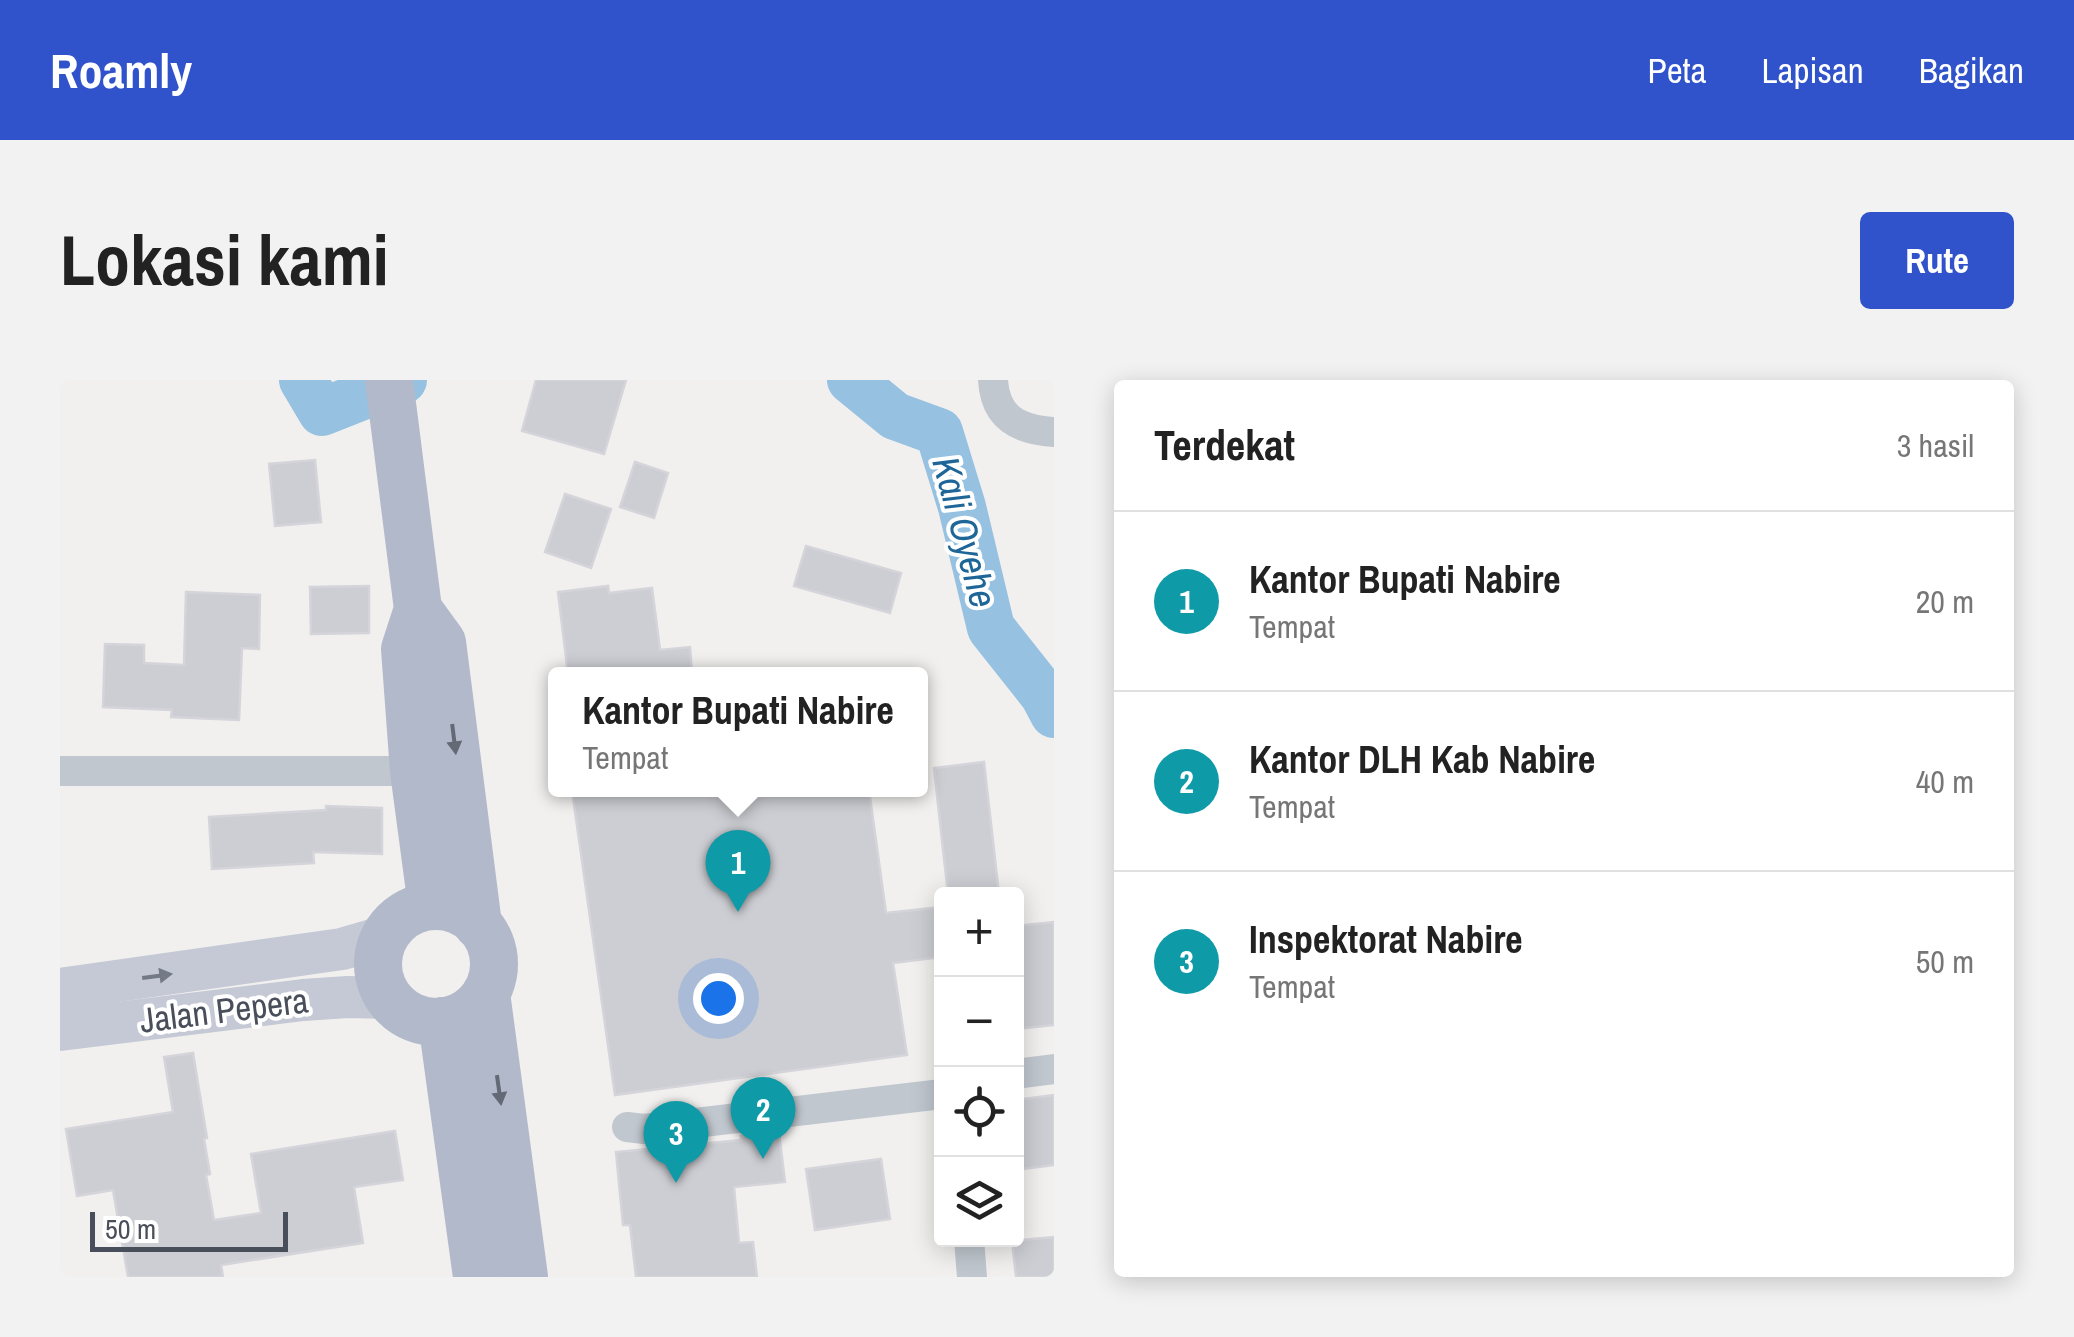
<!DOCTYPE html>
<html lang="id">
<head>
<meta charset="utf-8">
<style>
	:root { --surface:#fff; --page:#f2f2f2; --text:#222; --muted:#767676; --line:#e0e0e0; --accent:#3053cb }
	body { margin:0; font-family:"Archivo Narrow",sans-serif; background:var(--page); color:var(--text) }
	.controls { position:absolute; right:30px; bottom:30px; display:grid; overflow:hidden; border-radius:10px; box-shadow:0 5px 25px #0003 }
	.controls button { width:90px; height:90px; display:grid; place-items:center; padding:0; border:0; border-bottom:2px solid var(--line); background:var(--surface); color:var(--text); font:50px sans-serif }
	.scale { position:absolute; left:30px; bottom:25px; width:198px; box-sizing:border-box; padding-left:10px; border:5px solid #494f5a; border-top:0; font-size:28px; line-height:35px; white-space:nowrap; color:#494f5a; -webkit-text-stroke:8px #fff; paint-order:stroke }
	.you { position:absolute; left:658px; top:618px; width:35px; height:35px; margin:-25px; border:8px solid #fff; border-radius:50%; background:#1a73e8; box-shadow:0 0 0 15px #1a73e833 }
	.badge { display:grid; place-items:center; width:65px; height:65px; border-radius:50%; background:var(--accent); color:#fff; font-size:32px; font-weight:700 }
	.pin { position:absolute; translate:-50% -82px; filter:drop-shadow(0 2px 5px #0008) }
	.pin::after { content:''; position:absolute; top:52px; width:35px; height:30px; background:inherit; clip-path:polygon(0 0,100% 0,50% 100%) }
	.popup { position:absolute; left:488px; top:287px; width:380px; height:130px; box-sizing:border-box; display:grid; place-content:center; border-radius:10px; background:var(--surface); filter:drop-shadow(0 2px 8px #0005); font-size:32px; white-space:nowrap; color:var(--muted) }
	.popup b { font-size:38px; color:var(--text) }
	.popup::after { content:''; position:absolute; left:50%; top:100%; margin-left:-20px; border:20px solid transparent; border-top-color:var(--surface) }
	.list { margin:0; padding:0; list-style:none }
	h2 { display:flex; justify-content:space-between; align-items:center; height:130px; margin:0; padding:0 40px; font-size:42px }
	h2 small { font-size:32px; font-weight:400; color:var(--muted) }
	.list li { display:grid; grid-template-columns:65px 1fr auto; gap:30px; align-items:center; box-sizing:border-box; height:180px; padding:0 40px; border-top:2px solid var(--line) }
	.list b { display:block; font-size:38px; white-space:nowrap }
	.list p { margin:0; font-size:32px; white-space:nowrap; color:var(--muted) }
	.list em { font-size:32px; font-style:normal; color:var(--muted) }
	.icon { flex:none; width:55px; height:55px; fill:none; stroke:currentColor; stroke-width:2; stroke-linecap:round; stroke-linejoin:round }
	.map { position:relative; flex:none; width:994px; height:897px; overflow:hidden; border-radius:10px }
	header { display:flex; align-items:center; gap:60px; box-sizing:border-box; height:140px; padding:0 50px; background:var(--accent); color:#fff }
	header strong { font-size:48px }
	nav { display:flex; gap:55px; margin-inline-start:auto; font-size:35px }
	.intro { display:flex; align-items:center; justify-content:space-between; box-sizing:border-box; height:240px; padding:0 60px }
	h1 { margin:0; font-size:70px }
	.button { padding:25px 45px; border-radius:10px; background:var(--accent); color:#fff; font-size:35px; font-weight:700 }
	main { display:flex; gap:60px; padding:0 60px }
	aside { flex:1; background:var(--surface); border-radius:10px; box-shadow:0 5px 25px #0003 }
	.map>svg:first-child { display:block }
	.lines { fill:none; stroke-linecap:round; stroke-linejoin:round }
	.river { stroke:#96c1e1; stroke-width:48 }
	.building { fill:#cdced3; stroke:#d4d4da; stroke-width:2.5 }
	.street { stroke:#c1c7cf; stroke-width:30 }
	.secondary { stroke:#c4c9d5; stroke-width:42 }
	.primary { stroke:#b2b9ca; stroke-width:48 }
	.oneway { fill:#636a76 }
	.oneway2 { fill:#747a85 }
	.labels { text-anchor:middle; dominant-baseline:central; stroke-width:8; stroke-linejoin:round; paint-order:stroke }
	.street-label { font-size:35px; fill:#494f5a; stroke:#fff }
	.water-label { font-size:38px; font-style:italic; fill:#1e6598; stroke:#fff }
</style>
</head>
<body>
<header>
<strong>Roamly</strong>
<nav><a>Peta</a><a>Lapisan</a><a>Bagikan</a></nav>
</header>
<div class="intro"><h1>Lokasi kami</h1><a class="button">Rute</a></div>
<main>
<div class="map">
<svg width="994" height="897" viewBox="0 0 994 897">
	<rect width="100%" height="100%" fill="#f1f0ef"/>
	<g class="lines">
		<!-- river -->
		<g class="river">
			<polyline points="243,0 262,32 343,0"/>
			<polyline points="791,0 835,36 879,52 902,127 931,248 984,315 994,334"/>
		</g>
	</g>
	<!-- building -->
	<g class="building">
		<polygon points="476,0 566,0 544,74 462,51"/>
		<polygon points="255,80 261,142 215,146 209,84"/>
		<polygon points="575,82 608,93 594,138 560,127"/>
		<polygon points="505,114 551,129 531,188 485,172"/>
		<polygon points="746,166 841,193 830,233 734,206"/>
		<polygon points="309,206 309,253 251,254 250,207"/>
		<polygon points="548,206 549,213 592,208 600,270 630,267 632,294 508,294 498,212"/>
		<polygon points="126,212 200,215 199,269 182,268 179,340 111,337 112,330 43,327 45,264 84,265 84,283 124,285"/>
		<polygon points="924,382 939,514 888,514 874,388"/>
		<polygon points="512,410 809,410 826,533 882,527 882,577 833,583 847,675 555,715"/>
		<polygon points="266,426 322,428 322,474 253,472 254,483 152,489 149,437 266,430"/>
		<polygon points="994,542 994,645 956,649 956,546"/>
		<polygon points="133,673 147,758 144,759 150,794 146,795 154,840 201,833 191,774 335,751 343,800 294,807 303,863 161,885 163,897 68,897 53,810 17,816 6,749 113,732 104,677"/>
		<polygon points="994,715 994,785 962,789 956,749 956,720"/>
		<polygon points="719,753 725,802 674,807 679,863 693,862 697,897 576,897 570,845 563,845 556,772 681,760 681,756"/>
		<polygon points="821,779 830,839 755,850 746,789"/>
		<polygon points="994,857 994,897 956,897 952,861"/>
	</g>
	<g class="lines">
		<!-- street -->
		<g class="street">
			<path d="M933 0C935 38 959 50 994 52"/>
			<polyline points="0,391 354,391"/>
			<polyline points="956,694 994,689"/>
			<polyline points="567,747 584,749 882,714"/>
			<polyline points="909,859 912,897"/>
		</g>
		<!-- secondary -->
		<g class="secondary">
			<polyline points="0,609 282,569 323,557"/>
			<polyline points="0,650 243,620 288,617 329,618"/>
		</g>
		<!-- primary -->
		<g class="primary">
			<polyline points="329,0 358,229 345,269 354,391 372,526"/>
			<polyline points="358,229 382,262 418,545"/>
			<circle cx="376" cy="584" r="58"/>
			<polyline points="426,613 464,897"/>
			<polyline points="382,641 417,897"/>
		</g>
	</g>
	<!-- one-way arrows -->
	<defs><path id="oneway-solid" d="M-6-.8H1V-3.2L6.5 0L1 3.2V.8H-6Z" transform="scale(2.5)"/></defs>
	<g class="oneway">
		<use href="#oneway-solid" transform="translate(394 359) rotate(83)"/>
		<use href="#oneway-solid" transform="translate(439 710) rotate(82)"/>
	</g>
	<use class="oneway2" href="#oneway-solid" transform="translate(97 596) rotate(-8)"/>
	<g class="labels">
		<!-- street labels -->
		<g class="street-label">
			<text transform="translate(164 630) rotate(-7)">Jalan Pepera</text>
		</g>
		<!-- water labels -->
		<g class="water-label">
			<text transform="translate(905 152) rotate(75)">Kali Oyehe</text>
		</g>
	</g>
</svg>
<div class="controls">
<button>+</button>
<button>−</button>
<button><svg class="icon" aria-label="locate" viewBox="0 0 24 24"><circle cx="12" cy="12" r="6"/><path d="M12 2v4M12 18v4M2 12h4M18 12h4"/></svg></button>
<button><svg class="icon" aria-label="layers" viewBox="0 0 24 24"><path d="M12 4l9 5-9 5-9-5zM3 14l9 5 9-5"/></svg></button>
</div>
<div class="scale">50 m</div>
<div class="you"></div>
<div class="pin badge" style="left:678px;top:532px;background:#0f9aa8">1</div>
<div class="popup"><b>Kantor Bupati Nabire</b>Tempat</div>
<div class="pin badge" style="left:703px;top:779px;background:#0f9aa8">2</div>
<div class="pin badge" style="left:616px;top:803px;background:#0f9aa8">3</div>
</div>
<aside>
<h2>Terdekat<small>3 hasil</small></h2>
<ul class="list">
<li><span class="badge" style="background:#0f9aa8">1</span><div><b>Kantor Bupati Nabire</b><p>Tempat</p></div><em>20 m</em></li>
<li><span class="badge" style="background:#0f9aa8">2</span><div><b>Kantor DLH Kab Nabire</b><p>Tempat</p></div><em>40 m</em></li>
<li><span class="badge" style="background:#0f9aa8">3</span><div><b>Inspektorat Nabire</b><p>Tempat</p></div><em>50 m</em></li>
</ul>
</aside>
</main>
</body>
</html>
